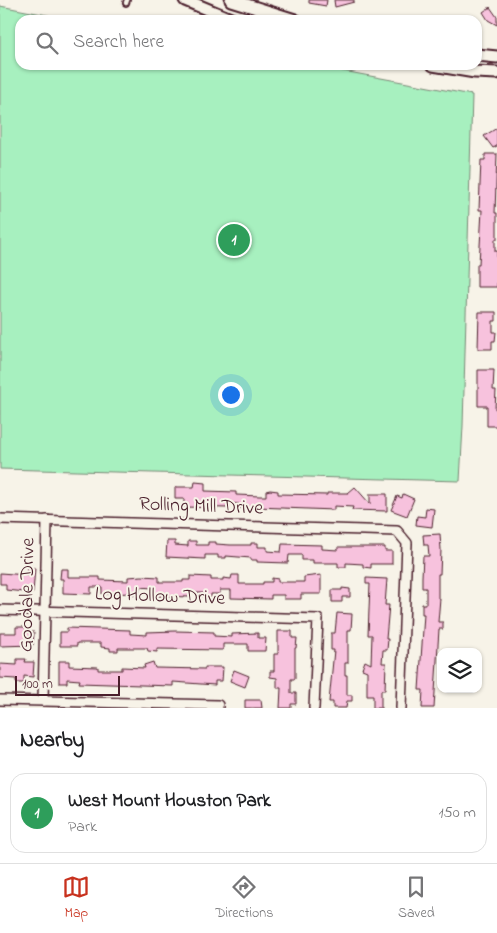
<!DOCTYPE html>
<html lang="en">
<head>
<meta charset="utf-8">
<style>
	:root { --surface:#fff; --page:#f2f2f2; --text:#202124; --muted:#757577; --line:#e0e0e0; --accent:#c8321e }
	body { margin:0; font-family:"Indie Flower",sans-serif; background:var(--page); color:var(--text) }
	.controls { position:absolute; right:15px; bottom:15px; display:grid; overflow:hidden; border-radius:10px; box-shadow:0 1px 4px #0004 }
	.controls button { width:45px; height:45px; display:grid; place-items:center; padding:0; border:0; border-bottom:1px solid var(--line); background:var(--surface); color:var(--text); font:25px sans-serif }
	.scale { position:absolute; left:15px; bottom:12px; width:105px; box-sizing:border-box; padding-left:5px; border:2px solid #4a1f2b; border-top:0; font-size:14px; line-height:18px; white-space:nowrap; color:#4a1f2b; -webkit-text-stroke:4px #f7f3e8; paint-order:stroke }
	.you { position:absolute; left:230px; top:394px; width:18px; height:18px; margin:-12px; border:4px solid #fff; border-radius:50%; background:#1a73e8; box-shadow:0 0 0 8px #1a73e833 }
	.badge { display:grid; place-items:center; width:32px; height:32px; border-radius:50%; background:var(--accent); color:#fff; font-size:16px; font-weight:700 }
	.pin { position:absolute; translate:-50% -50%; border:2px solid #fff; box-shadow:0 1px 5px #0006 }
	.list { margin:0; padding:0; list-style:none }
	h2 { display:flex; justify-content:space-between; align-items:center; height:65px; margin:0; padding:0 20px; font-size:21px }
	h2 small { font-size:16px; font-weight:400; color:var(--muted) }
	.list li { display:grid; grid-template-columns:32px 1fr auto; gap:15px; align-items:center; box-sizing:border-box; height:80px; margin:0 10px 10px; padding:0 10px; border:1px solid var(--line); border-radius:15px }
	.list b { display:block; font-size:19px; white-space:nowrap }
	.list p { margin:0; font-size:16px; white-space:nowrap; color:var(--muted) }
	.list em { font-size:16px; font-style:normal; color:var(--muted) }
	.icon { flex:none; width:28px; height:28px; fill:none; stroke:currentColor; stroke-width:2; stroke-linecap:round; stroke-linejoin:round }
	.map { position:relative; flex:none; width:497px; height:708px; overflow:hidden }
	.search { position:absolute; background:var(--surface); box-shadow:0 1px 4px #0004; left:15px; right:15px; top:15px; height:55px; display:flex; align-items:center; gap:12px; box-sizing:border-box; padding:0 18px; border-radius:15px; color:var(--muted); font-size:19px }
	.sheet { height:155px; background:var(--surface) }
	nav { display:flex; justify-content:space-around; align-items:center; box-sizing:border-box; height:70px; border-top:1px solid var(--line); background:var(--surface); font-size:14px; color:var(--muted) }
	nav a { display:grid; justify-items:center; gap:2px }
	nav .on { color:var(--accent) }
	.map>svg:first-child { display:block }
	.green { fill:#a7f0bf; stroke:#788875 }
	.building { fill:#f7c2dd; stroke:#4a1f2b }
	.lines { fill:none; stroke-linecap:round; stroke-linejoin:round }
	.service-casing { stroke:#4a1f2b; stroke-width:8 }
	.minor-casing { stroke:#4a1f2b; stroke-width:12 }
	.secondary-casing { stroke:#4a1f2b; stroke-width:15 }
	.service { stroke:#f7f3e8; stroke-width:4.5 }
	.minor { stroke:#f7f3e8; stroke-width:9 }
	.secondary { stroke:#f7f3e8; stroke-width:11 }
	.labels { text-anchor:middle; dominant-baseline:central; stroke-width:4; stroke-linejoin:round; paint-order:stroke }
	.street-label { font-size:20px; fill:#4a1f2b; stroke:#f7f3e8 }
</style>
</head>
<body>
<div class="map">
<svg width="497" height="708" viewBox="0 0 497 708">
	<rect width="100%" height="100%" fill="#f7f3e8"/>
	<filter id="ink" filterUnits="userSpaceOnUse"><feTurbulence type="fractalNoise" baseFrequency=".02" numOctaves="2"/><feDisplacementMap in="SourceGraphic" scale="10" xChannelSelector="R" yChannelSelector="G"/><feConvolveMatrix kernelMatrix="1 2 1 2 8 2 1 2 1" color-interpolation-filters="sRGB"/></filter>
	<g filter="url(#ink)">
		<!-- green -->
		<polygon class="green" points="0,6 73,20 20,20 20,65 311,65 472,95 463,426 460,481 0,469"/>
		<!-- building -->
		<g class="building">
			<polygon points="309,0 327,0 326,6 309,3"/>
			<polygon points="334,0 354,0 354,2 335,7"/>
			<polygon points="490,7 497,17 497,25 488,20 483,12"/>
			<polygon points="497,128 497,146 493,148 484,136"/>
			<polygon points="485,154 497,154 495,213 497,213 497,239 495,239 495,251 497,251 497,287 477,287 477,264 479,264 482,210 479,210 481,160 485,160"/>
			<polygon points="479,312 496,312 496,321 493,321 493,332 496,332 495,341 492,341 492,349 478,349"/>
			<polygon points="478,370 494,370 493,390 496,390 495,409 497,409 497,426 487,426 487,406 478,406"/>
			<polygon points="195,482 205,483 205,491 236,492 236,495 260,496 266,496 266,491 270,490 278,491 278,494 327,495 327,493 348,493 355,487 370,504 370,494 387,494 387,511 352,510 353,507 334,506 334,510 256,507 256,509 239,508 239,504 228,503 227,508 184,507 184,499 175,499 175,487 194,487"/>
			<polygon points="403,494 414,499 407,516 391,510 397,496 402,498"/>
			<polygon points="426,508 434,509 432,527 416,525 417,516 425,517"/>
			<polygon points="440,534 441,550 440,574 438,574 438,598 440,598 438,622 443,622 443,629 439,629 434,708 422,708 423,690 419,690 424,614 422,614 422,604 426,604 426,588 422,588 422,577 423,556 429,556 428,545 424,545 423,535"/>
			<polygon points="167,541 175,541 175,545 188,546 188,541 196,541 196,545 208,545 208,542 216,542 216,544 230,545 251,545 251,543 258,543 258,547 267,547 267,551 281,552 282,544 322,545 322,549 338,550 338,547 385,547 385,551 392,551 392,564 371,564 371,568 363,567 363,564 346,563 346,567 338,567 338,563 313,563 313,560 302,560 302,555 289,555 288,563 257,562 257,560 251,560 251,558 226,556 226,558 218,558 218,555 205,555 205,559 166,557"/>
			<polygon points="27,568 35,568 33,593 6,590 6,584 0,584 0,573 27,575"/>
			<polygon points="61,569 68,569 68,577 100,577 100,580 128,581 128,577 142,576 159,577 159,582 183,582 183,580 190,580 190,576 211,577 211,580 223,580 223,578 231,579 232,575 239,575 239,584 263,584 263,582 272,582 272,578 278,579 278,582 304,582 304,577 321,575 321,594 301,594 301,599 284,599 284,595 271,595 271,599 231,598 231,590 220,590 220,594 211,594 211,598 203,597 203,593 190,593 190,597 158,596 151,596 152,588 140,587 139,595 133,595 133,593 102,594 102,587 91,587 91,594 63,593 63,579 60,579"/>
			<polygon points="366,578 387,579 385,605 389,605 386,639 388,639 387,650 383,650 382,663 386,663 385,690 381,690 381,708 373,708 373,696 367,696 367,671 362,669 365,661 371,664 372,635 368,635 370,584 366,584"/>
			<polygon points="342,588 350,589 350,597 342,597 342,602 332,602 332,590 342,590"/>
			<polygon points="337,613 352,614 351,630 348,630 348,663 345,663 345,675 347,675 347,695 352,695 352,701 347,701 346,708 333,708 333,702 329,702 334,650 331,650 331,633 335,633"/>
			<polygon points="16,627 26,627 26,632 34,632 33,645 0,646 0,633 16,633"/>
			<polygon points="67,628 130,630 130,634 147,635 147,632 175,631 214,632 214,636 232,637 232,634 258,633 258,638 266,638 265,651 248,651 248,644 223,644 223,650 157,649 157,652 148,651 147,648 118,648 118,651 110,651 110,648 101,647 101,643 77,643 77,646 60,646 60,632 67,632"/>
			<polygon points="278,631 292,631 292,638 297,638 296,648 295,648 295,679 291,679 291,693 296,693 296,704 291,704 291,708 280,708 281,688 277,688 277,678 270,677 270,671 274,671 274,654 278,654"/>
			<polygon points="17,659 26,659 25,662 34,662 33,677 24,676 24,683 16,683 16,679 0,678 0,664 17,665"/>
			<polygon points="59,661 69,661 69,666 98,667 98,670 122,670 122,667 145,668 144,665 153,662 155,668 205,669 205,667 223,667 222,681 215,681 215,685 173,682 173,686 79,683 80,680 67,679 67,683 59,683"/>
			<polygon points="234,670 249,676 245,687 230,681"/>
			<polygon points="245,700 261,700 262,708 245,708"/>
		</g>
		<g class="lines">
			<defs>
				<polyline id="service" points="126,3 127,0"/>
				<g id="minor">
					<polyline points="0,519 397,531 407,543 401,708"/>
					<polyline points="0,610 318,619 314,708"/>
					<polyline points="0,700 218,705 218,708"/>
					<polyline points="43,701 47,520"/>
				</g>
				<g id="secondary">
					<polyline points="185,0 233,20"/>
					<polyline points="231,0 295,20"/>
					<polyline points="477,55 497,57"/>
					<polyline points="433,65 475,72 497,73"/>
				</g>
			</defs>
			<!-- service casing -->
			<use href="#service" class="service-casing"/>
			<!-- minor casing -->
			<use href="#minor" class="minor-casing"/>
			<!-- secondary casing -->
			<use href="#secondary" class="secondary-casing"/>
			<!-- service -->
			<use href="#service" class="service"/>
			<!-- minor -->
			<use href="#minor" class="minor"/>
			<!-- secondary -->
			<use href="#secondary" class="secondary"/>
		</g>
	</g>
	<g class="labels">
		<!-- street labels -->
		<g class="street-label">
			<text transform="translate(201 507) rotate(2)">Rolling Mill Drive</text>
			<text transform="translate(28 595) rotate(-89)">Goodale Drive</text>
			<text transform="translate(160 597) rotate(2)">Log Hollow Drive</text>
		</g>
	</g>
</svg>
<div class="controls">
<button><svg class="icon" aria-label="layers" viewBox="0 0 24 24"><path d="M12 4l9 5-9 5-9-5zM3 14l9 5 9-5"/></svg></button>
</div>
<div class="scale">100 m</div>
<div class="you"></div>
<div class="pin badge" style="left:234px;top:240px;background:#2e9e5b">1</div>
<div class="search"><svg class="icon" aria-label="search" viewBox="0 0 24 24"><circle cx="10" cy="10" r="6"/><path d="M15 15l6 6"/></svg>Search here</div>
</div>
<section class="sheet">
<h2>Nearby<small></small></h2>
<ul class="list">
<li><span class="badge" style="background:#2e9e5b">1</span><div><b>West Mount Houston Park</b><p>Park</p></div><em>150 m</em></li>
</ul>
</section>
<nav>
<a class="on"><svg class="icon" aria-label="map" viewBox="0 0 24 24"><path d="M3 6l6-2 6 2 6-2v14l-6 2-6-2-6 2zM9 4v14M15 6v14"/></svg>Map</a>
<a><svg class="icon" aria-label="directions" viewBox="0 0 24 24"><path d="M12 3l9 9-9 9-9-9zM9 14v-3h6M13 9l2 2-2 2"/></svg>Directions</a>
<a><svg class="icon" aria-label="saved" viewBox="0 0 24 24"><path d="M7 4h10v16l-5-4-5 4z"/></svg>Saved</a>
</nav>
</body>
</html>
